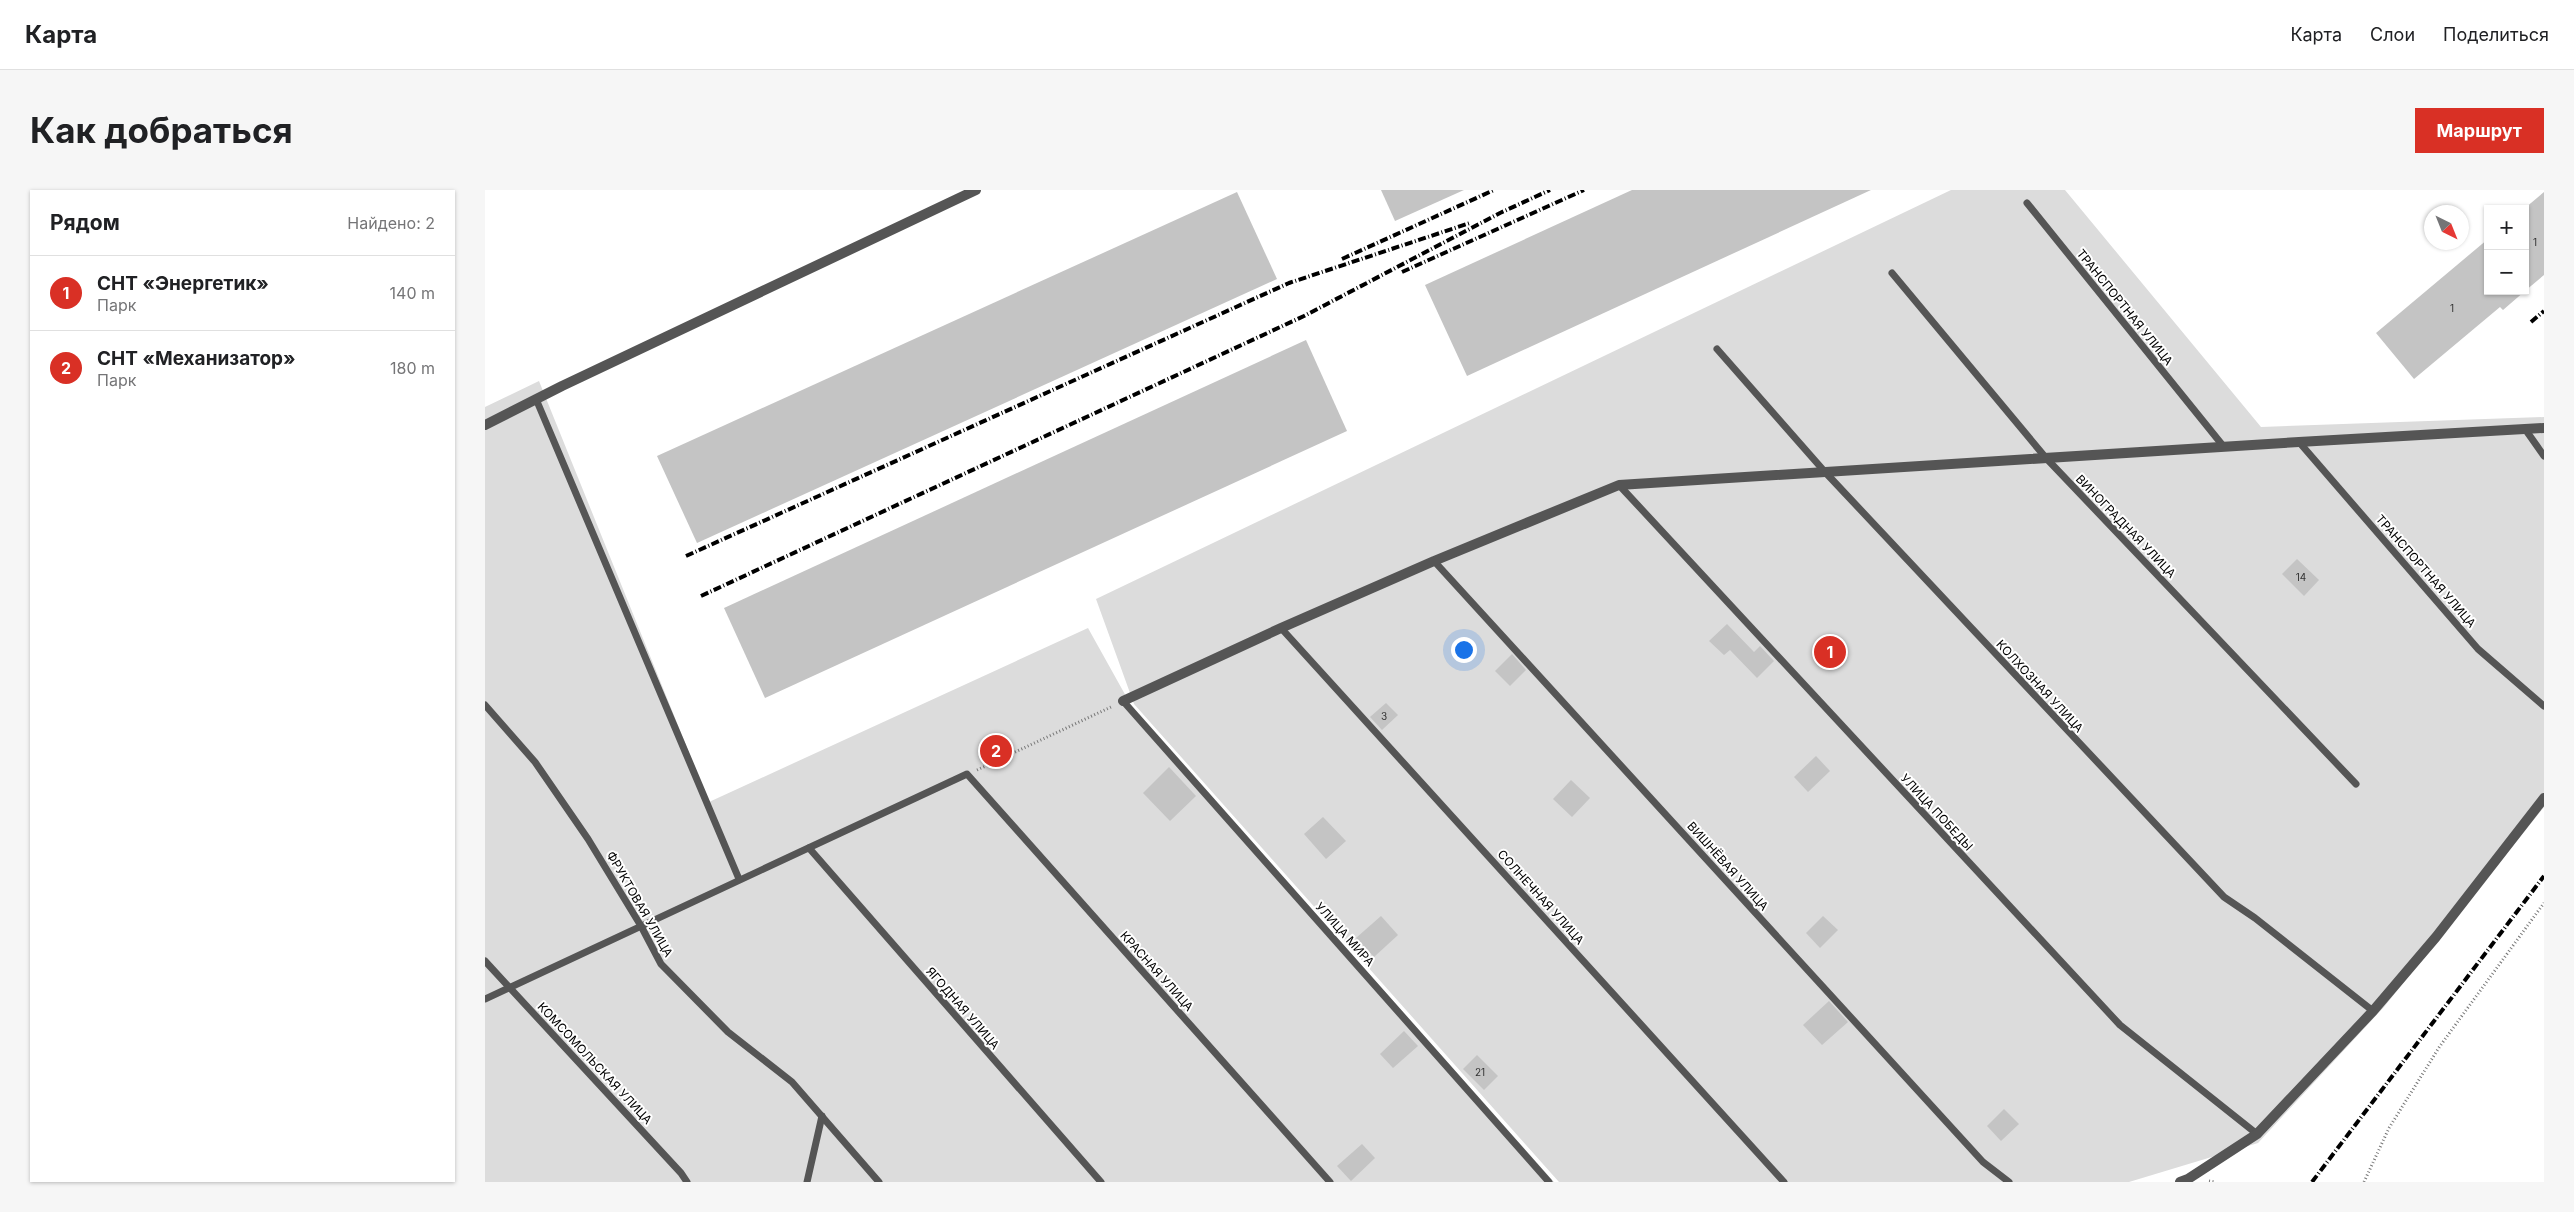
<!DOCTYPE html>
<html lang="ru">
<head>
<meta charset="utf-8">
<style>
	:root { --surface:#fff; --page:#f6f6f6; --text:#202124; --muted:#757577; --line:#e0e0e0; --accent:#d93025 }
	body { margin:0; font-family:Inter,sans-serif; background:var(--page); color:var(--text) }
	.controls { position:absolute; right:15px; top:15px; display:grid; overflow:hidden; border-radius:0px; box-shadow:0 1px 4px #0004 }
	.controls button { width:45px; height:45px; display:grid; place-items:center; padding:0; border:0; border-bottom:1px solid var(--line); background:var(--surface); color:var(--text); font:25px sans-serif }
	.compass { position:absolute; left:1939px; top:15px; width:45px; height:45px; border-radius:50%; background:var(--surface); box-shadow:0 1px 4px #0004; rotate:137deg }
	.you { position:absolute; left:978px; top:459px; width:18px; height:18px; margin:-12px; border:4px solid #fff; border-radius:50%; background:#1a73e8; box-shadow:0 0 0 8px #1a73e833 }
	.badge { display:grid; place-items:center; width:32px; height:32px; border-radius:50%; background:var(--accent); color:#fff; font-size:16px; font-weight:700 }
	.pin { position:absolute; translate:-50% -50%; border:2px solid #fff; box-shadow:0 1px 5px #0006 }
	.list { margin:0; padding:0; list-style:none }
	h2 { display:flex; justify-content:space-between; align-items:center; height:65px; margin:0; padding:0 20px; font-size:21px }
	h2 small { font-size:16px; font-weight:400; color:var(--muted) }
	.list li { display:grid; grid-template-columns:32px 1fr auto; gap:15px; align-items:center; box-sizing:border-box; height:75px; padding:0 20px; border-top:1px solid var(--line) }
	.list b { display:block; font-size:19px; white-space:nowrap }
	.list p { margin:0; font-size:16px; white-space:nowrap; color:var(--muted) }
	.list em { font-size:16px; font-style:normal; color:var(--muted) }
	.map { position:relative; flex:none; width:2059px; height:992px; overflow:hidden; border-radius:0px }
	header { display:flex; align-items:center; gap:30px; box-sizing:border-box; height:70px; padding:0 25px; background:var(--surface); border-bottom:1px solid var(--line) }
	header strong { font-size:24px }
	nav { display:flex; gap:28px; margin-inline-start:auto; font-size:18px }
	.intro { display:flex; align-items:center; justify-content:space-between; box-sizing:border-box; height:120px; padding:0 30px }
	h1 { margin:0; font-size:35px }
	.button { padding:12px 22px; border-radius:0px; background:var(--accent); color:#fff; font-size:18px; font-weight:700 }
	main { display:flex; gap:30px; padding:0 30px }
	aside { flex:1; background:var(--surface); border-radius:0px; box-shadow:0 1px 4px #0004 }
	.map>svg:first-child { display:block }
	.green { fill:#dcdcdc }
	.building { fill:#c4c4c4 }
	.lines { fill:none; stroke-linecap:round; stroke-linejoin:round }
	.path { stroke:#777; stroke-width:3; stroke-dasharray:1 2.5; stroke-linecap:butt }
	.lane { stroke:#555; stroke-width:7 }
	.street { stroke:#555; stroke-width:10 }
	.rail { stroke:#000; stroke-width:4; stroke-dasharray:8 2.5 1 2.5; stroke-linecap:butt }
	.labels { text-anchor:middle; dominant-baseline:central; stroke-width:4; stroke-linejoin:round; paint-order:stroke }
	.number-label { font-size:10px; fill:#313131 }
	.street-label { font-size:12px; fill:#000; stroke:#fff }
</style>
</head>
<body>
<header>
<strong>Карта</strong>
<nav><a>Карта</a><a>Слои</a><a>Поделиться</a></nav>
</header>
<div class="intro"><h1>Как добраться</h1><a class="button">Маршрут</a></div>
<main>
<aside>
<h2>Рядом<small>Найдено: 2</small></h2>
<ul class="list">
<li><span class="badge">1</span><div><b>СНТ «Энергетик»</b><p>Парк</p></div><em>140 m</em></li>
<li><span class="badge">2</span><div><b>СНТ «Механизатор»</b><p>Парк</p></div><em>180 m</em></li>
</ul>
</aside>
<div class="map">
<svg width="2059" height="992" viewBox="0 0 2059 992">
	<rect width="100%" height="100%" fill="#fff"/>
	<!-- green -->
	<g class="green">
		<polygon points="1466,0 1580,0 1776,237 2059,227 2059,617 1899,817 1773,953 1644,992 1074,992 649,514 611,409"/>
		<polygon points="54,191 224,612 603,438 647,517 1069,992 0,992 0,217"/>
	</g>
	<!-- building -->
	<g class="building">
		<polygon points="896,0 979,0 910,31"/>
		<polygon points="1147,0 1386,0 982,186 940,95"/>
		<polygon points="752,2 792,89 212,353 172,266"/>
		<polygon points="2059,2 2059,85 2040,101 2040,18"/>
		<polygon points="2003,49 2003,101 2040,101 2018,120 2015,117 1929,189 1891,143"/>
		<polygon points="821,150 862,241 280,508 239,418"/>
		<polygon points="1812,369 1834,390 1819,406 1797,384"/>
		<polygon points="1242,434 1269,462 1275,456 1289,471 1272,488 1245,460 1239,465 1224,451"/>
		<polygon points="1027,464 1041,480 1025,496 1010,481"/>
		<polygon points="901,513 913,525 897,540 885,527"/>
		<polygon points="1331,566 1345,581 1323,602 1309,587"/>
		<polygon points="684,577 711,606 685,631 658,603"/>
		<polygon points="1086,590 1105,608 1087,627 1068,609"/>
		<polygon points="838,627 861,651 841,669 819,644"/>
		<polygon points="896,726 913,745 889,767 871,748"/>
		<polygon points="1338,726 1353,740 1335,758 1321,743"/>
		<polygon points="1344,811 1363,832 1337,855 1318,835"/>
		<polygon points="919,841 933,856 908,878 895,864"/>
		<polygon points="992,865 1013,886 999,900 978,879"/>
		<polygon points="1519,919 1534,934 1516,951 1502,936"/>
		<polygon points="877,954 890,968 866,991 852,976"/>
	</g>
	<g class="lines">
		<!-- path -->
		<g class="path">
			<polyline points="492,580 626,517"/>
			<polyline points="1724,991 1730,992"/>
			<polyline points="1879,992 1904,938 1955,856 2059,713"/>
		</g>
		<!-- lane -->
		<g class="lane">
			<polyline points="1542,13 1739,257"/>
			<polyline points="1407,83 1561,268 1871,594"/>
			<polyline points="1232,159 1340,282 1739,707 1770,728 1888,821"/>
			<polyline points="51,209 254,689"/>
			<polyline points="2040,239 2059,266"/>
			<polyline points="1814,252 1993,459 2059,516"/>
			<polyline points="1134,295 1635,835 1772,944"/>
			<polyline points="949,371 1498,972 1524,992"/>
			<polyline points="796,438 1299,992"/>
			<polyline points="638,511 1064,992"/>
			<polyline points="0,515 50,572 103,649 156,736 176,774 243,842 307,892 394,992"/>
			<polyline points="324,658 616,992"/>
			<polyline points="0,771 196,983 202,992"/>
			<polyline points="0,809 482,584 845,992"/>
			<polyline points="322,992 337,926"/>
		</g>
		<!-- street -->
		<g class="street">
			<polyline points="0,235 77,196 491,0"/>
			<polyline points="638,511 796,438 949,371 1134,295 1814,252 2059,238"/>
			<polyline points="1695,992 1703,989 1772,944 1888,821 1951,747 2059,608"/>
		</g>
		<!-- rail -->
		<g class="rail">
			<polyline points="857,69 1009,0"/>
			<polyline points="917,82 1099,0"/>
			<polyline points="2046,132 2059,121"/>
			<polyline points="201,366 804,93 985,33"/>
			<polyline points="216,406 819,126 1015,23 1065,0"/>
			<polyline points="1827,992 2059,686"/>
		</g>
	</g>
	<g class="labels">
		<!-- number labels -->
		<g class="number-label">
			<text x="2050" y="52">1</text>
			<text x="1967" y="118">1</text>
			<text x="1816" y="387">14</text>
			<text x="899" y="526">3</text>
			<text x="995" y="882">21</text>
		</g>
		<!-- street labels -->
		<g class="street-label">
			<text transform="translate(1640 117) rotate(51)">ТРАНСПОРТНАЯ УЛИЦА</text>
			<text transform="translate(1641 336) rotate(46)">ВИНОГРАДНАЯ УЛИЦА</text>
			<text transform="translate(1941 381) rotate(49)">ТРАНСПОРТНАЯ УЛИЦА</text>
			<text transform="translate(1555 496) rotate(47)">КОЛХОЗНАЯ УЛИЦА</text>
			<text transform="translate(1452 622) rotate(47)">УЛИЦА ПОБЕДЫ</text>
			<text transform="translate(1243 676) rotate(48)">ВИШНЁВАЯ УЛИЦА</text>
			<text transform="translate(1056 707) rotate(48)">СОЛНЕЧНАЯ УЛИЦА</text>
			<text transform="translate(155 714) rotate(60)">ФРУКТОВАЯ УЛИЦА</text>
			<text transform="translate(860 744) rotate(48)">УЛИЦА МИРА</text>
			<text transform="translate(672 781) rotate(48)">КРАСНАЯ УЛИЦА</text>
			<text transform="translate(478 818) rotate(49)">ЯГОДНАЯ УЛИЦА</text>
			<text transform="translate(110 873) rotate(47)">КОМСОМОЛЬСКАЯ УЛИЦА</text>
		</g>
	</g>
</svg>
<div class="controls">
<button>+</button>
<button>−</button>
</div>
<svg class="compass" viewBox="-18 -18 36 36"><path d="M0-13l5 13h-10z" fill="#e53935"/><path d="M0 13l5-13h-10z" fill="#757577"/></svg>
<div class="you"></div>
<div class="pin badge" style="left:1345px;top:462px">1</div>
<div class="pin badge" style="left:511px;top:561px">2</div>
</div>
</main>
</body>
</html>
